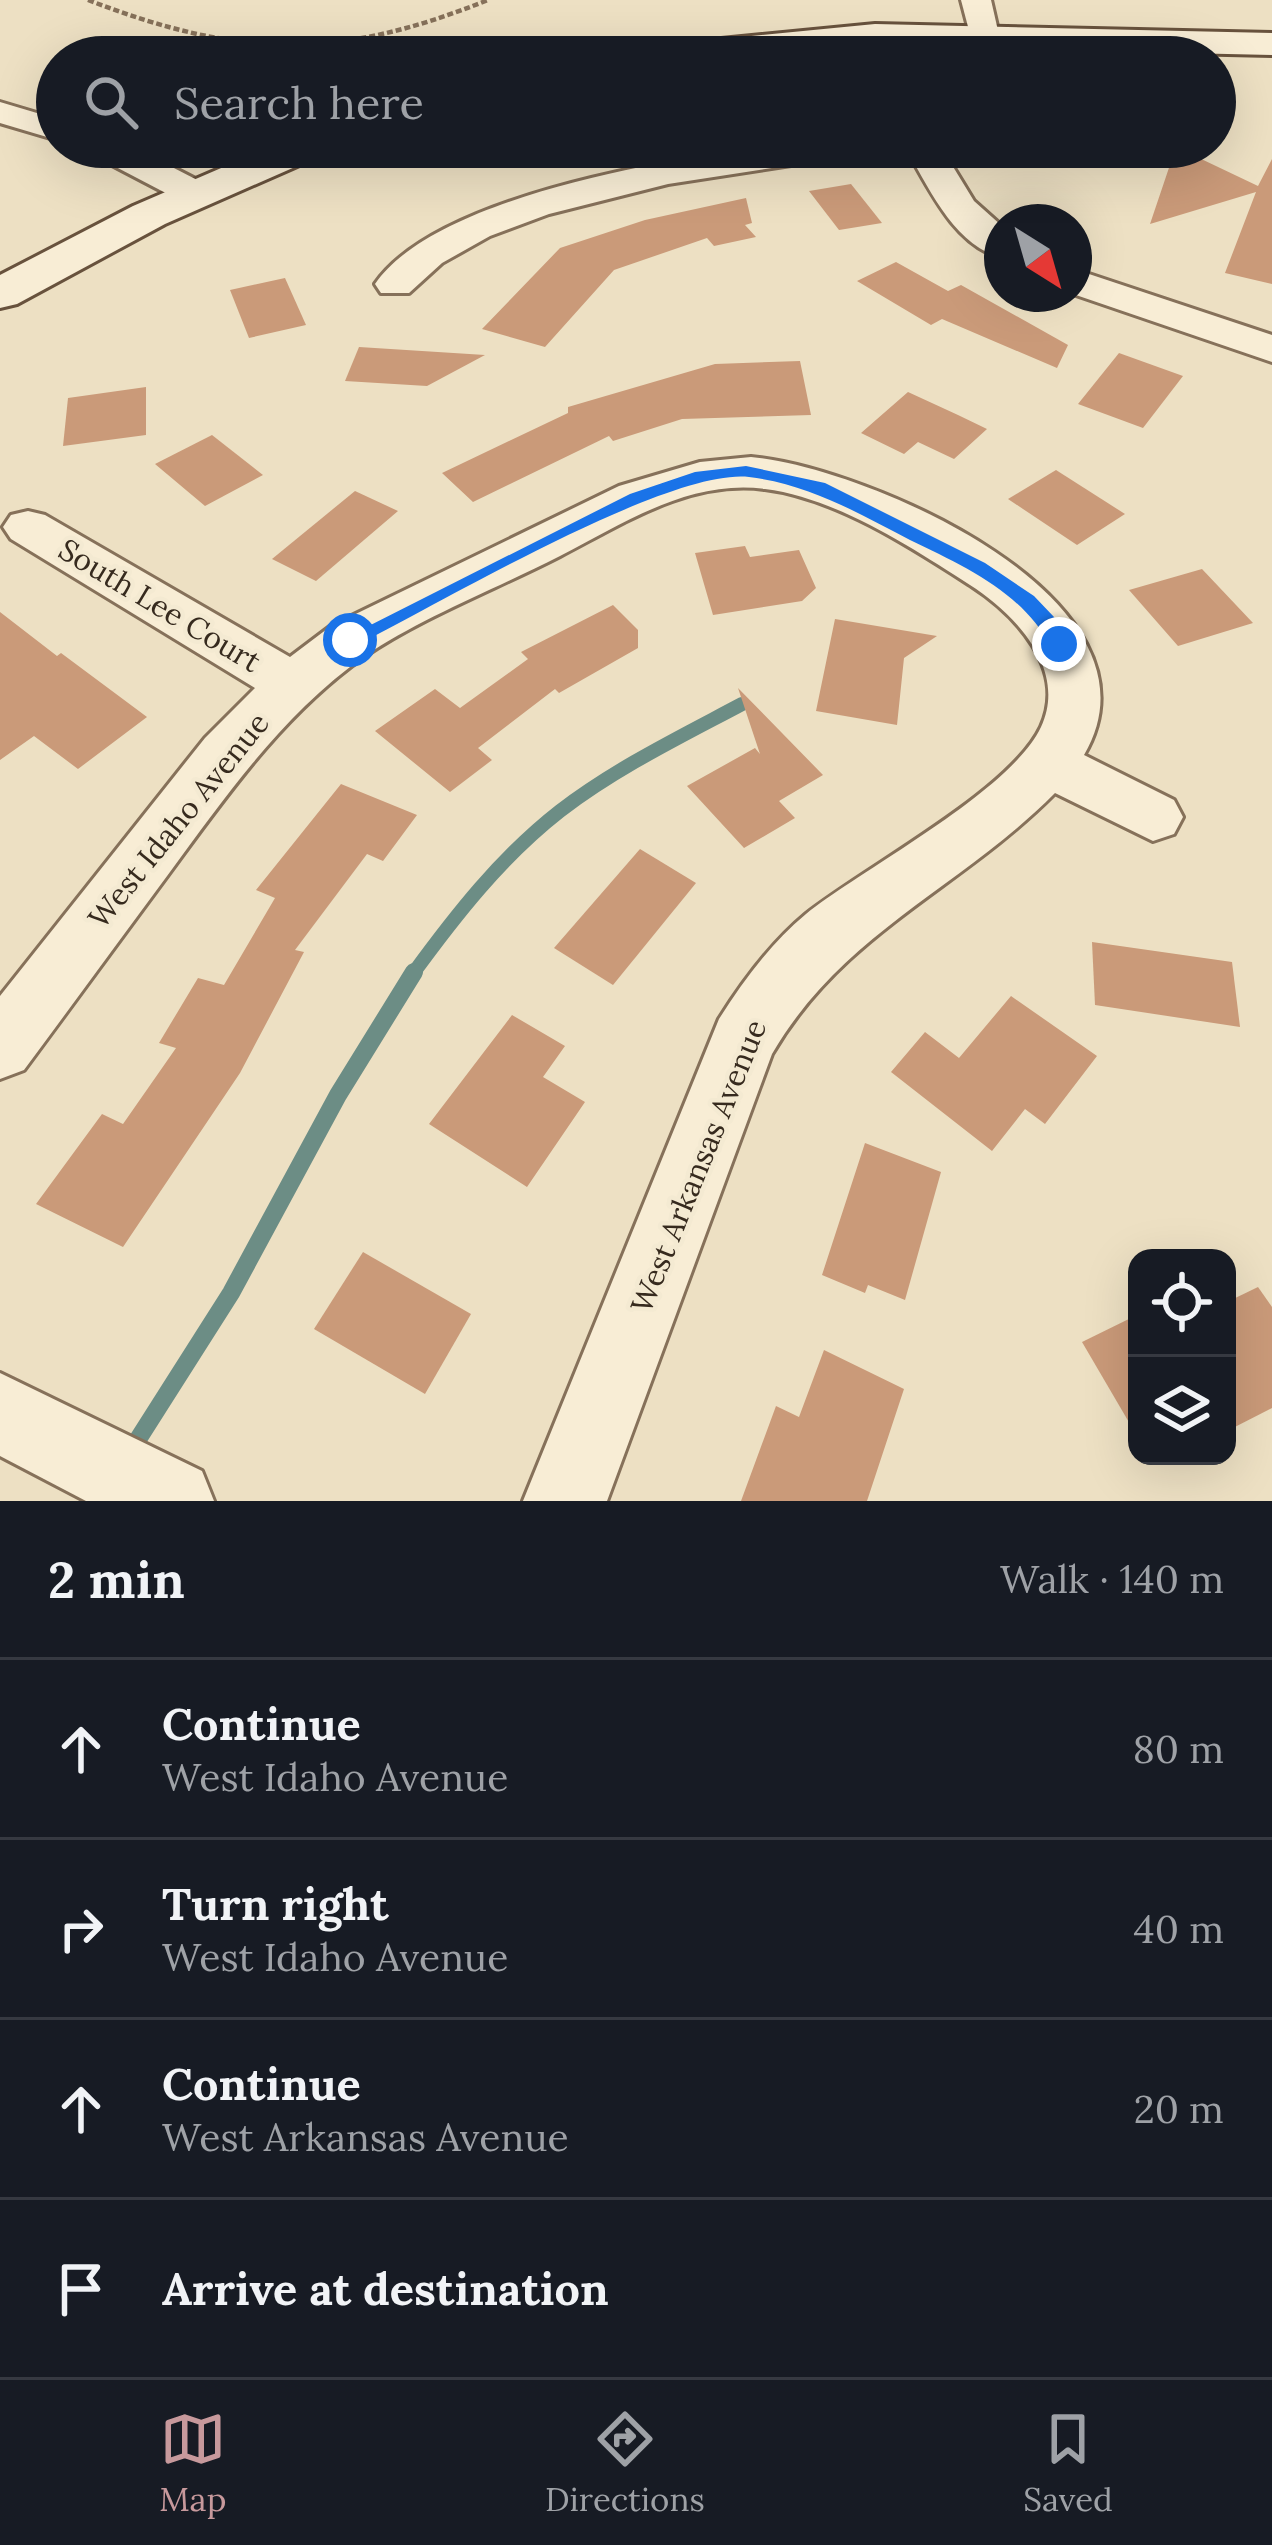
<!DOCTYPE html>
<html lang="en">
<head>
<meta charset="utf-8">
<style>
	:root { --surface:#171b24; --page:#20242c; --text:#f1f3f6; --muted:#9ea1a6; --line:#363941; --accent:#c7999c }
	body { margin:0; font-family:Lora,serif; background:var(--page); color:var(--text) }
	.controls { position:absolute; right:36px; bottom:36px; display:grid; overflow:hidden; border-radius:24px; box-shadow:0 12px 48px #0002 }
	.controls button { width:108px; height:108px; display:grid; place-items:center; padding:0; border:0; border-bottom:3px solid var(--line); background:var(--surface); color:var(--text); font:60px sans-serif }
	.compass { position:absolute; left:984px; top:204px; width:108px; height:108px; border-radius:50%; background:var(--surface); box-shadow:0 12px 48px #0002; rotate:143deg }
	.stop { position:absolute; width:36px; height:36px; margin:-27px; border:9px solid #1a73e8; border-radius:50%; background:#fff }
	.stop.end { background:#1a73e8; border-color:#fff; box-shadow:0 3px 12px #0008 }
	.list { margin:0; padding:0; list-style:none }
	h2 { display:flex; justify-content:space-between; align-items:center; height:156px; margin:0; padding:0 48px; font-size:51px }
	h2 small { font-size:39px; font-weight:400; color:var(--muted) }
	.list li { display:grid; grid-template-columns:78px 1fr auto; gap:36px; align-items:center; box-sizing:border-box; height:180px; padding:0 48px; border-top:3px solid var(--line) }
	.list b { display:block; font-size:45px; white-space:nowrap }
	.list p { margin:0; font-size:39px; white-space:nowrap; color:var(--muted) }
	.list em { font-size:39px; font-style:normal; color:var(--muted) }
	.icon { flex:none; width:66px; height:66px; fill:none; stroke:currentColor; stroke-width:2; stroke-linecap:round; stroke-linejoin:round }
	.map { position:relative; flex:none; width:1272px; height:1501px; overflow:hidden }
	.search { position:absolute; background:var(--surface); box-shadow:0 12px 48px #0002; left:36px; right:36px; top:36px; height:132px; display:flex; align-items:center; gap:30px; box-sizing:border-box; padding:0 42px; border-radius:66px; color:var(--muted); font-size:45px }
	.sheet { height:876px; background:var(--surface) }
	nav { display:flex; justify-content:space-around; align-items:center; box-sizing:border-box; height:168px; border-top:3px solid var(--line); background:var(--surface); font-size:33px; color:var(--muted) }
	nav a { display:grid; justify-items:center; gap:6px }
	nav .on { color:var(--accent) }
	.map>svg:first-child { display:block }
	.lines { fill:none; stroke-linecap:round; stroke-linejoin:round }
	.stream-far1 { stroke:#6c8d85; stroke-width:14 }
	.stream { stroke:#6c8d85; stroke-width:18 }
	.building { fill:#ca9a79 }
	.street-casing { stroke:#86715a; stroke-width:6 }
	.secondary-casing { stroke:#68523d; stroke-width:6 }
	.path { stroke:#86715a; stroke-width:4.5; stroke-dasharray:6 3; stroke-linecap:butt }
	.street { fill:#f8edd5; fill-rule:evenodd }
	.secondary { fill:#f8edd5; fill-rule:evenodd }
	.route { fill:#1a73e8 }
	.labels { text-anchor:middle; dominant-baseline:central; stroke-width:9; stroke-linejoin:round; paint-order:stroke }
	.street-label { font-size:30px; fill:#362a1e; stroke:#f4ead2 }
</style>
</head>
<body>
<div class="map">
<svg width="1272" height="1501" viewBox="0 0 1272 1501">
	<rect width="100%" height="100%" fill="#ede0c3"/>
	<g class="lines">
		<!-- stream-far1 -->
		<path class="stream-far1" d="M412 975C455 916 501 857 560 811 616 768 680 737 742 704"/>
		<!-- stream -->
		<polyline class="stream" points="128,1455 231,1293 338,1095 414,972"/>
	</g>
	<!-- building -->
	<g class="building">
		<polygon points="1176,147 1258,186 1272,159 1272,284 1225,273 1256,192 1150,224"/>
		<polygon points="851,184 882,223 839,230 809,191"/>
		<polygon points="746,198 752,223 745,225 756,237 714,246 707,238 614,270 545,347 482,329 560,248 645,220"/>
		<polygon points="896,262 948,291 961,285 1068,345 1057,368 942,319 931,325 857,281"/>
		<polygon points="285,278 306,325 249,338 230,290"/>
		<polygon points="359,347 485,355 427,386 345,381"/>
		<polygon points="1119,353 1183,376 1143,428 1078,404"/>
		<polygon points="800,361 811,415 682,419 613,441 609,436 473,502 442,473 568,413 568,407 715,364"/>
		<polygon points="146,387 146,435 63,446 68,398"/>
		<polygon points="908,392 958,415 987,429 954,459 918,442 904,454 861,433"/>
		<polygon points="212,435 263,475 205,506 155,464"/>
		<polygon points="1056,470 1125,514 1077,545 1008,499"/>
		<polygon points="355,491 398,511 316,581 272,559"/>
		<polygon points="745,546 750,557 799,550 816,588 802,601 713,615 695,553"/>
		<polygon points="1202,569 1253,623 1178,646 1129,590"/>
		<polygon points="613,605 638,630 638,648 559,693 555,689 478,748 492,760 450,792 375,731 435,689 460,708 528,659 521,652"/>
		<polygon points="0,612 57,656 61,653 147,717 78,769 34,736 0,760"/>
		<polygon points="835,619 937,636 904,658 897,725 816,711"/>
		<polygon points="738,688 823,775 779,801 795,818 744,848 687,786 755,748 760,754"/>
		<polygon points="341,784 417,815 383,861 367,854 295,950 304,952 240,1073 123,1247 36,1204 102,1114 123,1124 176,1048 159,1043 198,978 224,985 275,898 256,890"/>
		<polygon points="640,849 696,883 613,985 554,948"/>
		<polygon points="1092,942 1232,962 1240,1027 1095,1005"/>
		<polygon points="1011,996 1097,1056 1045,1124 1025,1109 992,1151 891,1072 925,1032 959,1058"/>
		<polygon points="512,1015 565,1046 543,1077 585,1102 527,1187 429,1124"/>
		<polygon points="865,1143 941,1172 905,1300 868,1285 865,1293 822,1275"/>
		<polygon points="363,1252 471,1314 425,1394 314,1329"/>
		<polygon points="1258,1287 1272,1307 1272,1408 1227,1431 1227,1302"/>
		<polygon points="1137,1315 1137,1436 1082,1342"/>
		<polygon points="824,1350 904,1389 867,1501 741,1501 776,1406 799,1417"/>
	</g>
	<g class="lines">
		<defs>
			<g id="street">
				<polygon points="961,0 991,0 999,35 994,42 972,42"/>
				<polygon points="0,102 57,119 57,140 0,123"/>
				<polygon points="88,147 133,147 207,185 213,193 207,201 181,201 93,155"/>
				<path d="M755 147H855L850 155 837 158 668 184 549 214 490 236 442 263 409 293H381L375 284C434 198 656 162 755 147Z"/>
				<path d="M905 147H941L974 201 1002 226V258C954 246 928 186 905 147Z"/>
				<polygon points="1074,269 1272,335 1272,362 1073,294"/>
				<path d="M751 457C866 467 1175 600 1084 755L1174 800 1183 817 1174 834 1153 841 1055 793C960 889 843 932 772 1054L607 1501H523L719 1019C743 981 771 943 806 914 865 867 1010 792 1041 727 1068 669 1015 614 970 585 911 547 836 498 765 489 690 479 624 523 560 556 500 587 420 618 365 656 284 713 228 793 170 872 121 938 73 1004 24 1070L0 1079V996L205 738 255 688 11 539 3 527 11 515 28 511 45 515 290 657 331 626 619 486 700 462Z"/>
				<polygon points="0,1373 202,1471 214,1501 86,1501 0,1456"/>
			</g>
			<g id="secondary">
				<polygon points="875,24 1272,33 1272,55 875,46 764,57 631,57 637,49 650,46"/>
				<polygon points="270,147 326,147 320,156 165,224 17,304 0,308 0,275 133,206"/>
			</g>
		</defs>
		<!-- street casing -->
		<use href="#street" class="street-casing"/>
		<!-- secondary casing -->
		<use href="#secondary" class="secondary-casing"/>
		<!-- path -->
		<g class="path">
			<path d="M88 0C239 58 336 61 488 0"/>
			<polyline points="334,42 381,57"/>
			<polyline points="534,57 618,42"/>
		</g>
		<!-- street -->
		<use href="#street" class="street"/>
		<!-- secondary -->
		<use href="#secondary" class="secondary"/>
	</g>
	<!-- route -->
	<path class="route" d="M746 466 825 483 985 563 1034 596 1054 617 1068 644 1059 650 1052 648C1022 592 966 567 910 540 858 513 809 484 749 477 668 468 439 604 357 645H344L341 640 630 494 695 472Z"/>
	<g class="labels">
		<!-- street labels -->
		<g class="street-label">
			<text transform="translate(160 605) rotate(31)">South Lee Court</text>
			<text transform="translate(178 820) rotate(-51)">West Idaho Avenue</text>
			<text transform="translate(698 1166) rotate(-68)">West Arkansas Avenue</text>
		</g>
	</g>
</svg>
<div class="controls">
<button><svg class="icon" aria-label="locate" viewBox="0 0 24 24"><circle cx="12" cy="12" r="6"/><path d="M12 2v4M12 18v4M2 12h4M18 12h4"/></svg></button>
<button><svg class="icon" aria-label="layers" viewBox="0 0 24 24"><path d="M12 4l9 5-9 5-9-5zM3 14l9 5 9-5"/></svg></button>
</div>
<svg class="compass" viewBox="-18 -18 36 36"><path d="M0-13l5 13h-10z" fill="#e53935"/><path d="M0 13l5-13h-10z" fill="#9ea1a6"/></svg>
<div class="stop" style="left:350px;top:640px"></div>
<div class="stop end" style="left:1059px;top:644px"></div>
<div class="search"><svg class="icon" aria-label="search" viewBox="0 0 24 24"><circle cx="10" cy="10" r="6"/><path d="M15 15l6 6"/></svg>Search here</div>
</div>
<section class="sheet">
<h2>2 min<small>Walk · 140 m</small></h2>
<ul class="list">
<li><svg class="icon" aria-label="ahead" viewBox="0 0 24 24"><path d="M12 20V5M6 11l6-6 6 6"/></svg><div><b>Continue</b><p>West Idaho Avenue</p></div><em>80 m</em></li>
<li><svg class="icon" aria-label="right" viewBox="0 0 24 24"><path d="M7 20v-9h11M14 6l5 5-5 5"/></svg><div><b>Turn right</b><p>West Idaho Avenue</p></div><em>40 m</em></li>
<li><svg class="icon" aria-label="ahead" viewBox="0 0 24 24"><path d="M12 20V5M6 11l6-6 6 6"/></svg><div><b>Continue</b><p>West Arkansas Avenue</p></div><em>20 m</em></li>
<li><svg class="icon" aria-label="arrive" viewBox="0 0 24 24"><path d="M6 21V4h12l-3 4 3 4H6"/></svg><div><b>Arrive at destination</b></div></li>
</ul>
</section>
<nav>
<a class="on"><svg class="icon" aria-label="map" viewBox="0 0 24 24"><path d="M3 6l6-2 6 2 6-2v14l-6 2-6-2-6 2zM9 4v14M15 6v14"/></svg>Map</a>
<a><svg class="icon" aria-label="directions" viewBox="0 0 24 24"><path d="M12 3l9 9-9 9-9-9zM9 14v-3h6M13 9l2 2-2 2"/></svg>Directions</a>
<a><svg class="icon" aria-label="saved" viewBox="0 0 24 24"><path d="M7 4h10v16l-5-4-5 4z"/></svg>Saved</a>
</nav>
</body>
</html>
